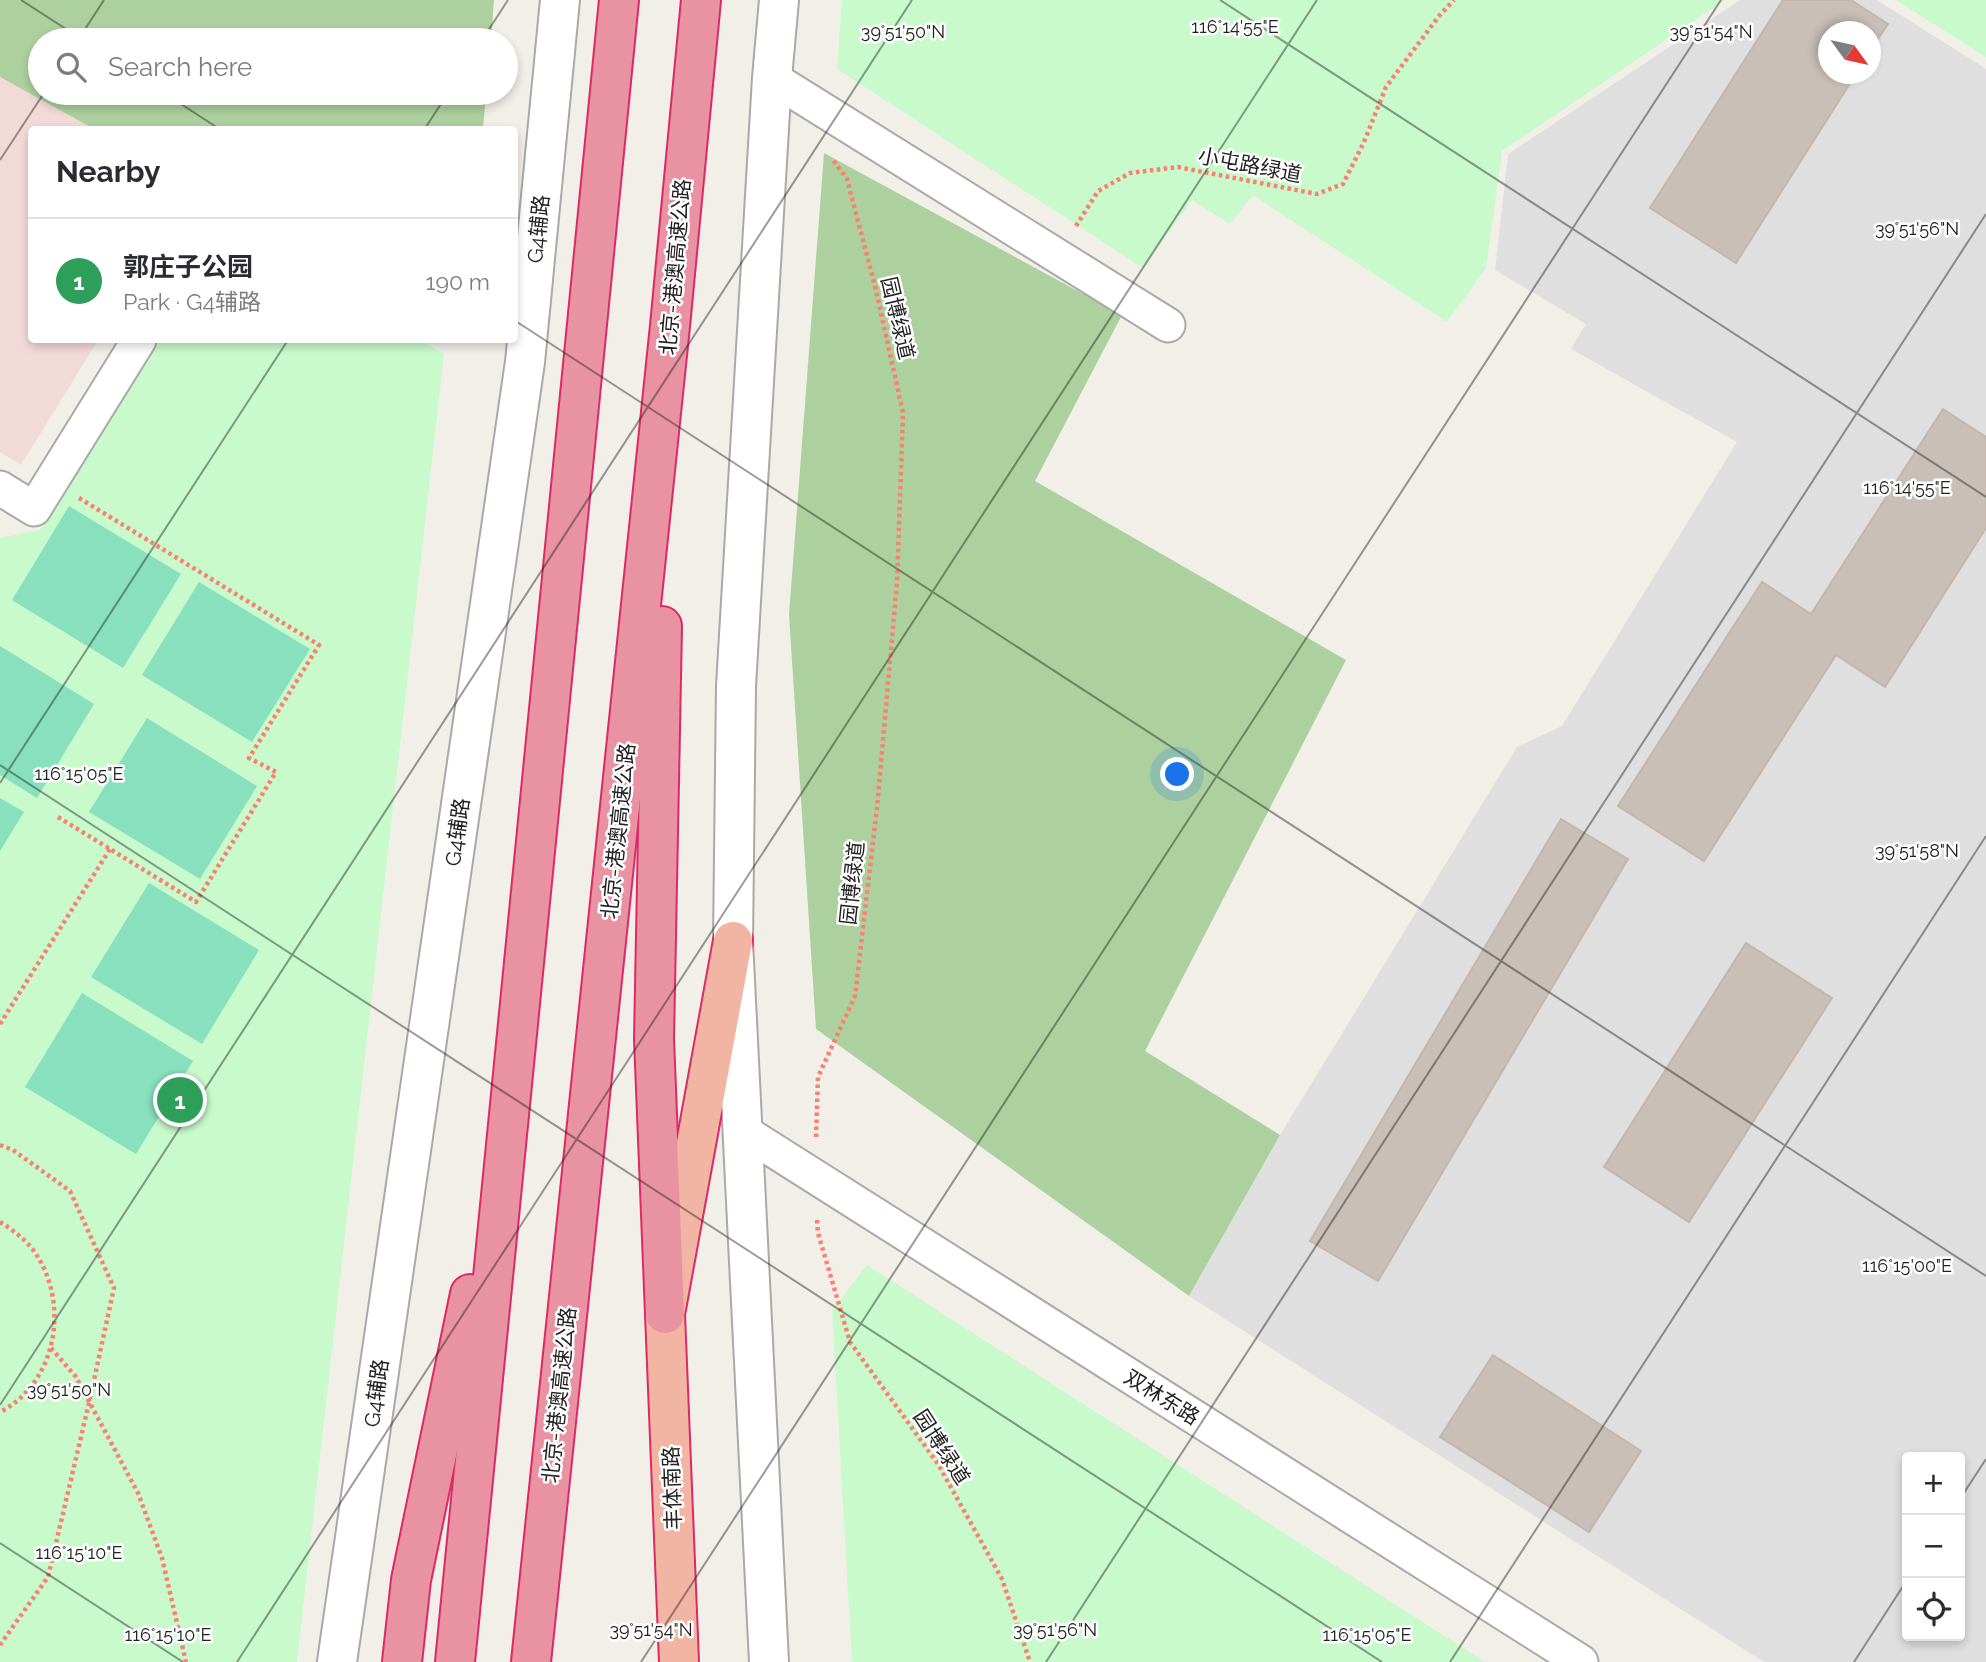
<!DOCTYPE html>
<html lang="en">
<head>
<meta charset="utf-8">
<style>
	:root { --surface:#fff; --page:#f2f2f3; --text:#2b2b33; --muted:#7c7c81; --line:#e1e1e2; --accent:#d40000 }
	body { margin:0; font-family:Raleway,"Noto Sans SC",sans-serif; background:var(--page); color:var(--text) }
	.controls { position:absolute; right:21px; bottom:21px; display:grid; overflow:hidden; border-radius:7px; box-shadow:0 4px 10px #0003 }
	.controls button { width:63px; height:63px; display:grid; place-items:center; padding:0; border:0; border-bottom:2px solid var(--line); background:var(--surface); color:var(--text); font:35px sans-serif }
	.compass { position:absolute; left:1818px; top:21px; width:63px; height:63px; border-radius:50%; background:var(--surface); box-shadow:0 4px 10px #0003; rotate:123deg }
	.you { position:absolute; left:1178px; top:775px; width:24px; height:24px; margin:-18px; border:5px solid #fff; border-radius:50%; background:#1a73e8; box-shadow:0 0 0 10px #1a73e833 }
	.badge { display:grid; place-items:center; width:46px; height:46px; border-radius:50%; background:var(--accent); color:#fff; font-size:23px; font-weight:700 }
	.pin { position:absolute; translate:-50% -50%; border:4px solid #fff; box-shadow:0 2px 7px #0006 }
	.list { margin:0; padding:0; list-style:none }
	h2 { display:flex; justify-content:space-between; align-items:center; height:91px; margin:0; padding:0 28px; font-size:30px }
	h2 small { font-size:23px; font-weight:400; color:var(--muted) }
	.list li { display:grid; grid-template-columns:46px 1fr auto; gap:21px; align-items:center; box-sizing:border-box; height:126px; padding:0 28px; border-top:2px solid var(--line) }
	.list b { display:block; font-size:26px; white-space:nowrap }
	.list p { margin:0; font-size:23px; white-space:nowrap; color:var(--muted) }
	.list em { font-size:23px; font-style:normal; color:var(--muted) }
	.icon { flex:none; width:38px; height:38px; fill:none; stroke:currentColor; stroke-width:2; stroke-linecap:round; stroke-linejoin:round }
	.map { position:relative; flex:none; width:1986px; height:1662px; overflow:hidden }
	.search { position:absolute; background:var(--surface); box-shadow:0 4px 10px #0003; left:28px; top:28px; width:490px; height:77px; display:flex; align-items:center; gap:18px; box-sizing:border-box; padding:0 24px; border-radius:38px; color:var(--muted); font-size:26px }
	.panel { position:absolute; background:var(--surface); box-shadow:0 4px 10px #0003; left:28px; top:126px; width:490px; height:217px; border-radius:7px }
	.map>svg:first-child { display:block }
	.residential { fill:#e0dfdf; fill-rule:evenodd }
	.commercial { fill:#f2dad9 }
	.forest { fill:#add19e }
	.park { fill:#c8facc }
	.pitch { fill:#88e0be }
	.building { fill:#c7bfb8; stroke:#c4b6ab; stroke-width:2 }
	.lines { fill:none; stroke-linecap:round; stroke-linejoin:round }
	.minor-casing { stroke:#a9a9a9; stroke-width:37 }
	.tertiary-casing { stroke:#a9a9a9; stroke-width:42 }
	.trunk-casing { stroke:#dc2a67; stroke-width:42 }
	.motorway-casing { stroke:#dc2a67; stroke-width:42 }
	.path { stroke:#fa8072; stroke-width:4.5; stroke-dasharray:3.5 3.5; stroke-linecap:butt }
	.minor { stroke:#fff; stroke-width:33 }
	.tertiary { stroke:#fff; stroke-width:38 }
	.trunk { stroke:#f2b4a3; stroke-width:38 }
	.motorway { stroke:#e892a2; stroke-width:38 }
	.ticks { fill:none; stroke:#222; stroke-width:2; stroke-opacity:0.45 }
	.labels { text-anchor:middle; dominant-baseline:central; stroke-width:5; stroke-linejoin:round; paint-order:stroke }
	.street-label { font-size:21px; fill:#222; stroke:#fff }
	.ticks-label { font-size:18px; text-anchor:middle; fill:#222; stroke:#fff; stroke-width:5; stroke-linejoin:round; paint-order:stroke }
</style>
</head>
<body>
<div class="map">
<svg width="1986" height="1662" viewBox="0 0 1986 1662">
	<rect width="100%" height="100%" fill="#f2efe9"/>
	<!-- residential -->
	<path class="residential" d="M1740 0H1877L1986 69V1662H1764L1189 1296 1280 1135 1517 747 1562 726 1737 442 1571 349 1586 324 1495 270 1508 154ZM1828 32H1870V74H1828ZM1907 1457H1960V1636H1907Z"/>
	<!-- commercial -->
	<polygon class="commercial" points="0,77 94,129 32,130 32,340 98,340 21,465 0,452"/>
	<!-- forest -->
	<g class="forest">
		<polygon points="0,0 494,0 491,40 40,40 40,93 486,93 483,129 94,129 0,77"/>
		<polygon points="824,153 1122,315 1035,481 1346,660 1145,1051 1280,1135 1189,1296 816,1029 789,615"/>
	</g>
	<!-- park -->
	<g class="park">
		<polygon points="842,0 1725,0 1502,151 1486,268 1447,322 1253,195 1230,224 1192,200 1143,268 837,69"/>
		<polygon points="1896,0 1986,0 1986,57"/>
		<polygon points="161,340 419,340 444,354 297,1662 0,1662 0,538 40,530"/>
		<polygon points="867,1265 1485,1662 852,1662 832,1311"/>
	</g>
	<!-- pitch -->
	<g class="pitch">
		<polygon points="69,506 181,574 123,668 12,600"/>
		<polygon points="199,582 310,649 252,742 142,675"/>
		<polygon points="0,646 94,704 37,798 0,775"/>
		<polygon points="147,718 257,786 200,879 89,812"/>
		<polygon points="0,798 24,812 0,851"/>
		<polygon points="149,883 259,950 202,1044 91,977"/>
		<polygon points="82,993 193,1061 136,1154 25,1087"/>
	</g>
	<!-- building -->
	<g class="building">
		<polygon points="1783,0 1851,0 1888,24 1870,51 1870,32 1828,32 1828,74 1856,74 1736,263 1650,208"/>
		<polygon points="1943,409 1986,437 1986,528 1885,687 1836,655 1704,861 1618,806 1762,582 1811,614"/>
		<polygon points="1561,819 1628,859 1378,1281 1310,1241"/>
		<polygon points="1746,943 1832,998 1689,1222 1604,1167"/>
		<polygon points="1493,1355 1641,1451 1589,1532 1440,1437"/>
	</g>
	<g class="lines">
		<defs>
			<g id="minor">
				<polyline points="772,78 1168,325"/>
				<polyline points="0,488 34,509 139,340"/>
				<polyline points="743,1131 1581,1662"/>
			</g>
			<g id="tertiary">
				<polyline points="337,1662 525,362 560,0"/>
				<polyline points="769,1662 733,941 736,686 772,78 779,0"/>
			</g>
			<polyline id="trunk" points="679,1662 665,1314 733,941"/>
			<g id="motorway">
				<polyline points="662,626 654,1039 665,1314"/>
				<polyline points="402,1662 411,1580 470,1294"/>
				<polyline points="455,1662 619,0"/>
				<polyline points="531,1662 670,326 701,0"/>
			</g>
		</defs>
		<!-- minor casing -->
		<use href="#minor" class="minor-casing"/>
		<!-- tertiary casing -->
		<use href="#tertiary" class="tertiary-casing"/>
		<!-- trunk casing -->
		<use href="#trunk" class="trunk-casing"/>
		<!-- motorway casing -->
		<use href="#motorway" class="motorway-casing"/>
		<!-- path -->
		<g class="path">
			<polyline points="1076,226 1098,191 1130,173 1178,167 1317,194 1343,184 1364,142 1386,87 1439,16 1454,0"/>
			<polyline points="58,817 196,902 276,772 249,758 319,645 79,498"/>
			<polyline points="0,1024 110,849"/>
			<polyline points="816,1137 818,1077 855,996 877,808 897,582 903,413 876,290 847,179 833,160"/>
			<polyline points="0,1145 13,1150 70,1191 114,1288 89,1403 48,1577 0,1645"/>
			<polyline points="817,1220 818,1233 850,1342 938,1464 1002,1579 1030,1662"/>
			<path d="M0 1222C10 1228 22 1237 30 1246 71 1296 60 1381 0 1412"/>
			<polyline points="51,1348 76,1377 138,1493 162,1558 186,1662"/>
		</g>
		<!-- minor -->
		<use href="#minor" class="minor"/>
		<!-- tertiary -->
		<use href="#tertiary" class="tertiary"/>
		<!-- trunk -->
		<use href="#trunk" class="trunk"/>
		<!-- motorway -->
		<use href="#motorway" class="motorway"/>
	</g>
	<!-- ticks -->
	<path class="ticks" d="M21 0 83 40M1220 0 1986 497M78 40 104 0M482 40 508 0M164 93 221 130M424 130 448 93M0 160 44 93M514 320 1986 1276M0 765 1382 1662M0 783 288 340M0 1405 912 0M1960 1499 1986 1459M0 1543 183 1662M237 1662 1317 0M641 1662 1721 0M1046 1662 1986 214M1450 1662 1986 836M1854 1662 1907 1580"/>
	<g class="labels">
		<!-- street labels -->
		<g class="street-label">
			<text transform="translate(1250 165) rotate(11)">小屯路绿道</text>
			<text transform="translate(538 229) rotate(-84)">G4辅路</text>
			<text transform="translate(675 267) rotate(-85)">北京-港澳高速公路</text>
			<text transform="translate(898 318) rotate(77)">园博绿道</text>
			<text transform="translate(618 831) rotate(-84)">北京-港澳高速公路</text>
			<text transform="translate(457 832) rotate(-82)">G4辅路</text>
			<text transform="translate(852 883) rotate(-84)">园博绿道</text>
			<text transform="translate(376 1393) rotate(-82)">G4辅路</text>
			<text transform="translate(559 1395) rotate(-84)">北京-港澳高速公路</text>
			<text transform="translate(1162 1397) rotate(32)">双林东路</text>
			<text transform="translate(942 1447) rotate(57)">园博绿道</text>
			<text transform="translate(672 1488) rotate(-92)">丰体南路</text>
		</g>
	</g>
	<g class="ticks-label">
		<text x="1235" y="33">116°14'55"E</text>
		<text x="903" y="38">39°51'50"N</text>
		<text x="1711" y="38">39°51'54"N</text>
		<text x="1917" y="235">39°51'56"N</text>
		<text x="1907" y="494">116°14'55"E</text>
		<text x="79" y="780">116°15'05"E</text>
		<text x="1917" y="857">39°51'58"N</text>
		<text x="1907" y="1272">116°15'00"E</text>
		<text x="69" y="1396">39°51'50"N</text>
		<text x="79" y="1559">116°15'10"E</text>
		<text x="651" y="1636">39°51'54"N</text>
		<text x="1055" y="1636">39°51'56"N</text>
		<text x="168" y="1641">116°15'10"E</text>
		<text x="1367" y="1641">116°15'05"E</text>
	</g>
</svg>
<div class="controls">
<button>+</button>
<button>−</button>
<button><svg class="icon" aria-label="locate" viewBox="0 0 24 24"><circle cx="12" cy="12" r="6"/><path d="M12 2v4M12 18v4M2 12h4M18 12h4"/></svg></button>
</div>
<svg class="compass" viewBox="-18 -18 36 36"><path d="M0-13l5 13h-10z" fill="#e53935"/><path d="M0 13l5-13h-10z" fill="#7c7c81"/></svg>
<div class="you"></div>
<div class="pin badge" style="left:180px;top:1100px;background:#2e9e5b">1</div>
<div class="search"><svg class="icon" aria-label="search" viewBox="0 0 24 24"><circle cx="10" cy="10" r="6"/><path d="M15 15l6 6"/></svg>Search here</div>
<section class="panel">
<h2>Nearby<small></small></h2>
<ul class="list">
<li><span class="badge" style="background:#2e9e5b">1</span><div><b>郭庄子公园</b><p>Park · G4辅路</p></div><em>190 m</em></li>
</ul>
</section>
</div>
</body>
</html>
